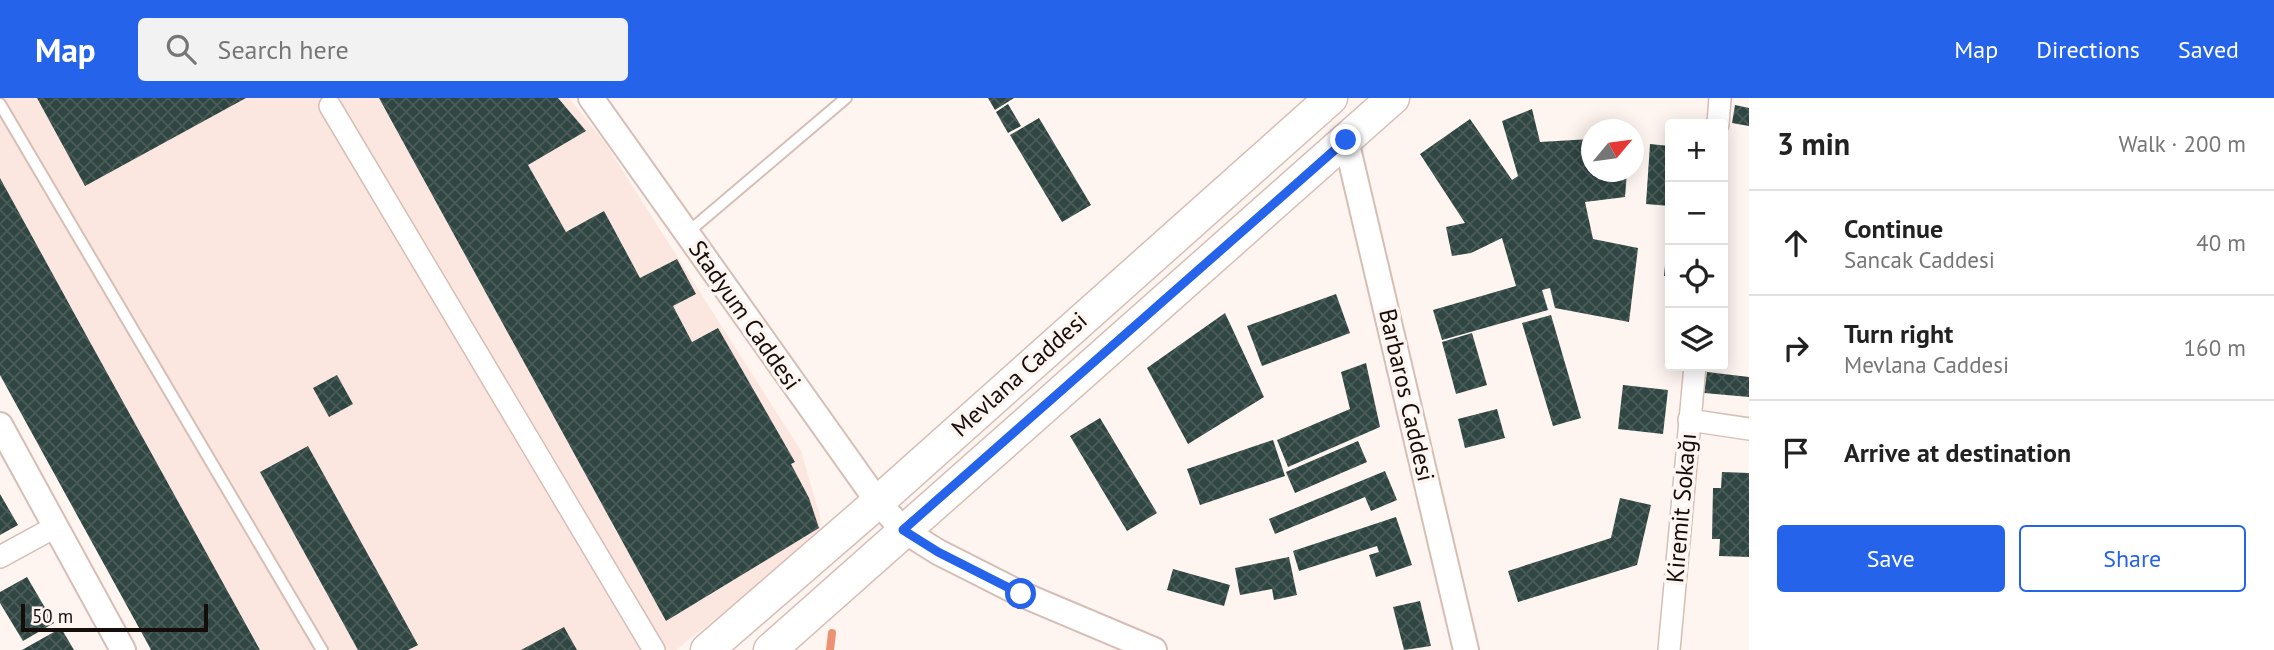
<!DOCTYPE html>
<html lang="en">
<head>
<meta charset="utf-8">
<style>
	:root { --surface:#fff; --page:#f2f2f2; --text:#222; --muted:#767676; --line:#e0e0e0; --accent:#2563eb }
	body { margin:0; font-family:"PT Sans",sans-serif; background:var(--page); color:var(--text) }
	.controls { position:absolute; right:21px; top:21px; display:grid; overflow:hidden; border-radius:7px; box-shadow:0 4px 18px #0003 }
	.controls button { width:63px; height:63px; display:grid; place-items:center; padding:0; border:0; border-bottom:2px solid var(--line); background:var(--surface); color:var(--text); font:35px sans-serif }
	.compass { position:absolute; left:1581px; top:21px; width:63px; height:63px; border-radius:50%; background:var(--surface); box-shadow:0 4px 18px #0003; rotate:61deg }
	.scale { position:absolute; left:21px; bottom:18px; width:187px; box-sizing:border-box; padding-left:7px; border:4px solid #150d0a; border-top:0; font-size:19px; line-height:24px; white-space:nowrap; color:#150d0a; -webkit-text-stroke:5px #fef4f0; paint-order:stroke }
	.stop { position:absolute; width:21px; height:21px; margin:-16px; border:5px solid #2563eb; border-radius:50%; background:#fff }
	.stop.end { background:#2563eb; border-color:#fff; box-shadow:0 2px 7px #0008 }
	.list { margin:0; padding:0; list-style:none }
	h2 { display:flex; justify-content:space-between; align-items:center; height:91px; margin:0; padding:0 28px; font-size:30px }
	h2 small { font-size:23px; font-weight:400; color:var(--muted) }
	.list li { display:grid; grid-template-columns:46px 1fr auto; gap:21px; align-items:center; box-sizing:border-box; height:105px; padding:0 28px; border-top:2px solid var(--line) }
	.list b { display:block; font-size:26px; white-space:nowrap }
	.list p { margin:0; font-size:23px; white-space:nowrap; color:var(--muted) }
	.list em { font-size:23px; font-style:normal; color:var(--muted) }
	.actions { display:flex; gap:14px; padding:21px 28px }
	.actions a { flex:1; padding:16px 0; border:2px solid var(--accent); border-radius:7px; text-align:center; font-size:24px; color:var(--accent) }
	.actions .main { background:var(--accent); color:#fff }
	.icon { flex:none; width:38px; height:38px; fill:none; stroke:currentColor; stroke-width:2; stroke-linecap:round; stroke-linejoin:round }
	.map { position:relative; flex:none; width:1749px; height:552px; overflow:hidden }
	header { display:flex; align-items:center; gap:42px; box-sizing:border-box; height:98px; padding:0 35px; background:var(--accent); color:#fff }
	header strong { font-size:33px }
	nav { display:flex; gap:38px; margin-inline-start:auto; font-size:24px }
	.search { width:490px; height:63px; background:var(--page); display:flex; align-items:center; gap:18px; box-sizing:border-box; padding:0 24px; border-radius:7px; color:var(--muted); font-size:26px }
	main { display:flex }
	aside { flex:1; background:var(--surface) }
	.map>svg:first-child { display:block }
	.built { fill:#fbe7e0 }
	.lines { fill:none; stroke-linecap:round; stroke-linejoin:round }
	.stream { stroke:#ec9272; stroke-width:8 }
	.building { fill:url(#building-cross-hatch) }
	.service-casing { stroke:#d6beb5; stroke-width:14 }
	.minor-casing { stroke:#d6beb5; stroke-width:24 }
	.tertiary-casing { stroke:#d6beb5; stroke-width:28 }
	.primary-casing { stroke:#d6beb5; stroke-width:35 }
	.service { stroke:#fff; stroke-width:10 }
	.minor { stroke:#fff; stroke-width:21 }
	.tertiary { stroke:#fff; stroke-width:24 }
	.primary { stroke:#fff; stroke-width:32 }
	.route { stroke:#2563eb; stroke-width:9 }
	.labels { text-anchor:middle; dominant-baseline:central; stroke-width:7; stroke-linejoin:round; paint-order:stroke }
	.street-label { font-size:24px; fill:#150d0a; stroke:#fef4f0 }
</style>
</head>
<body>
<header>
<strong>Map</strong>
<div class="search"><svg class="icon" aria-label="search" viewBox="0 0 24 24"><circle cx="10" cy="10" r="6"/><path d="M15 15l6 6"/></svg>Search here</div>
<nav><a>Map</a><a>Directions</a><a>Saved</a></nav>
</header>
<main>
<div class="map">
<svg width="1749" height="552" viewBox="0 0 1749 552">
	<defs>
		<pattern id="building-cross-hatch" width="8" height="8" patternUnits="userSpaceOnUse" patternTransform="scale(1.75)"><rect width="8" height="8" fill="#2f4642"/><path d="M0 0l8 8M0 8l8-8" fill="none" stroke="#4b5c59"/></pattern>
	</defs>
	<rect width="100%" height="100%" fill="#fef4f0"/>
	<!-- built -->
	<polygon class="built" points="0,0 569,0 605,45 801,353 820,418 821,437 676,552 157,552 0,273"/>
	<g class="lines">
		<!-- stream -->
		<polyline class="stream" points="830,552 832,535"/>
	</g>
	<!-- building -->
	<g class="building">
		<polygon points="37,0 246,0 85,88"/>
		<polygon points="379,0 558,0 586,33 528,67 566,134 604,113 640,180 677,161 696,196 673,208 692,244 718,230 795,364 791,366 809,400 819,430 666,523"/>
		<polygon points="988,0 1014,0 995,12"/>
		<polygon points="1008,6 1021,28 1008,35 996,14"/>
		<polygon points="1735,7 1749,10 1749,28 1732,25"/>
		<polygon points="1532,11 1540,44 1591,41 1591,74 1627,74 1625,99 1585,104 1593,141 1638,150 1629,224 1555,210 1550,190 1542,192 1548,212 1442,242 1433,212 1516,188 1502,140 1471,155 1452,158 1446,129 1465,125 1420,56 1470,21 1512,82 1518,78 1502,23"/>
		<polygon points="1039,20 1091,107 1062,124 1010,37"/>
		<polygon points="1650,46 1670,48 1670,108 1646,106"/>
		<polygon points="0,80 85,235 260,552 151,552 149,548 0,277"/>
		<polygon points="1668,136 1670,136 1670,178 1664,178"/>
		<polygon points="1336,196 1350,235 1262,268 1247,228"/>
		<polygon points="1668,199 1670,199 1670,251 1665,250"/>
		<polygon points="1225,215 1264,299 1188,346 1147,270"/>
		<polygon points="1551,217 1581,320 1553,328 1522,225"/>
		<polygon points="1472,235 1487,287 1456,296 1442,244"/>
		<polygon points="1366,265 1380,329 1288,369 1277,342 1350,311 1341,274"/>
		<polygon points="1707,274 1749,279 1749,299 1704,295"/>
		<polygon points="337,277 353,306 329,319 313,290"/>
		<polygon points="1623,287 1668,292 1663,336 1618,331"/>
		<polygon points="1497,311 1505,340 1465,350 1458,321"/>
		<polygon points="1100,320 1157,415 1127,433 1070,338"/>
		<polygon points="1273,342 1285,378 1200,407 1187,371"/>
		<polygon points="1358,343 1367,364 1295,395 1286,374"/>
		<polygon points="308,348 418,547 408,552 358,552 260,374"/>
		<polygon points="1385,373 1397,402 1371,413 1365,399 1275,436 1269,421"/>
		<polygon points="1722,374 1749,375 1749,459 1719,458 1720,441 1712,441 1713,390 1721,390"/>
		<polygon points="0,396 18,427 0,437"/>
		<polygon points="1620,400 1651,407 1637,467 1518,504 1508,473 1611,440"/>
		<polygon points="1396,419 1412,467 1376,479 1369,457 1379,454 1377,448 1299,473 1293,453"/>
		<polygon points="1289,459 1297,497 1274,502 1272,491 1240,497 1235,470"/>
		<polygon points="1173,471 1230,487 1224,508 1167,492"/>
		<polygon points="27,479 54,525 23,543 0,505 0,494"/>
		<polygon points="1420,503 1431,548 1404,552 1393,509"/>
		<polygon points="564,529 577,552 521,552"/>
		<polygon points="61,530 74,552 22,552"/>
	</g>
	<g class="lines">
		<defs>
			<g id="service">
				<polyline points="0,6 322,552"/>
				<polyline points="687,135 846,0"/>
			</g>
			<g id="minor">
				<polyline points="330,8 654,552"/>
				<polyline points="1718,26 1720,0"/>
				<polyline points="1689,322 1749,331"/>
				<polyline points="0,459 55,429"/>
				<polyline points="1669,552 1695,268"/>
			</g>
			<g id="tertiary">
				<polyline points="591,0 878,404 903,432 938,454 1021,496 1154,552"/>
				<polyline points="1346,42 1466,552"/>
				<polyline points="0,327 123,552"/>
			</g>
			<g id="primary">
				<polyline points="707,552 878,404 1331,0"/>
				<polyline points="770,552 1393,0"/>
			</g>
		</defs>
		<!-- service casing -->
		<use href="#service" class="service-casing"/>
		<!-- minor casing -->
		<use href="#minor" class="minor-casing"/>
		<!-- tertiary casing -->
		<use href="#tertiary" class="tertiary-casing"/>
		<!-- primary casing -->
		<use href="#primary" class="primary-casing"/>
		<!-- service -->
		<use href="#service" class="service"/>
		<!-- minor -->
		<use href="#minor" class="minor"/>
		<!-- tertiary -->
		<use href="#tertiary" class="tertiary"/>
		<!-- primary -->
		<use href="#primary" class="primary"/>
	</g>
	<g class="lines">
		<!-- route -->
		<polyline class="route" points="1021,496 938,454 903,432 1346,42"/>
	</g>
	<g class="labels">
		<!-- street labels -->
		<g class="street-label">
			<text transform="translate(745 217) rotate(55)">Stadyum Caddesi</text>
			<text transform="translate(1019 276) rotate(-42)">Mevlana Caddesi</text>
			<text transform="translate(1407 297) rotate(77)">Barbaros Caddesi</text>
			<text transform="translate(1681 410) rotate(-85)">Kiremit Sokağı</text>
		</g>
	</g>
</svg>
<div class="controls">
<button>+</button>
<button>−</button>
<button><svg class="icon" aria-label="locate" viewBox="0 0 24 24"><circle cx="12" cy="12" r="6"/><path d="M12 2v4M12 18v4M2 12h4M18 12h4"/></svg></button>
<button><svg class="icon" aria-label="layers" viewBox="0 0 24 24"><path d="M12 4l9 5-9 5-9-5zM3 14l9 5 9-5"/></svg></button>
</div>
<svg class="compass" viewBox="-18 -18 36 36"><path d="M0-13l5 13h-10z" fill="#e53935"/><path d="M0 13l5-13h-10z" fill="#767676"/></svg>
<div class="scale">50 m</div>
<div class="stop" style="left:1021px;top:496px"></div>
<div class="stop end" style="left:1346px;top:42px"></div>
</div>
<aside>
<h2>3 min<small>Walk · 200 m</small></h2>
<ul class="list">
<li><svg class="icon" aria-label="ahead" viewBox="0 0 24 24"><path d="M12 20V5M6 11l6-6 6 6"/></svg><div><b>Continue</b><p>Sancak Caddesi</p></div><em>40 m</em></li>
<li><svg class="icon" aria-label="right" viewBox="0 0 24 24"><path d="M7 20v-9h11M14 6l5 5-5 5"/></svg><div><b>Turn right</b><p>Mevlana Caddesi</p></div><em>160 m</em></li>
<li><svg class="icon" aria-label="arrive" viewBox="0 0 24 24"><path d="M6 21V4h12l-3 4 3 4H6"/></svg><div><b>Arrive at destination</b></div></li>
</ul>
<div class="actions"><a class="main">Save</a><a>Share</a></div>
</aside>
</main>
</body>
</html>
